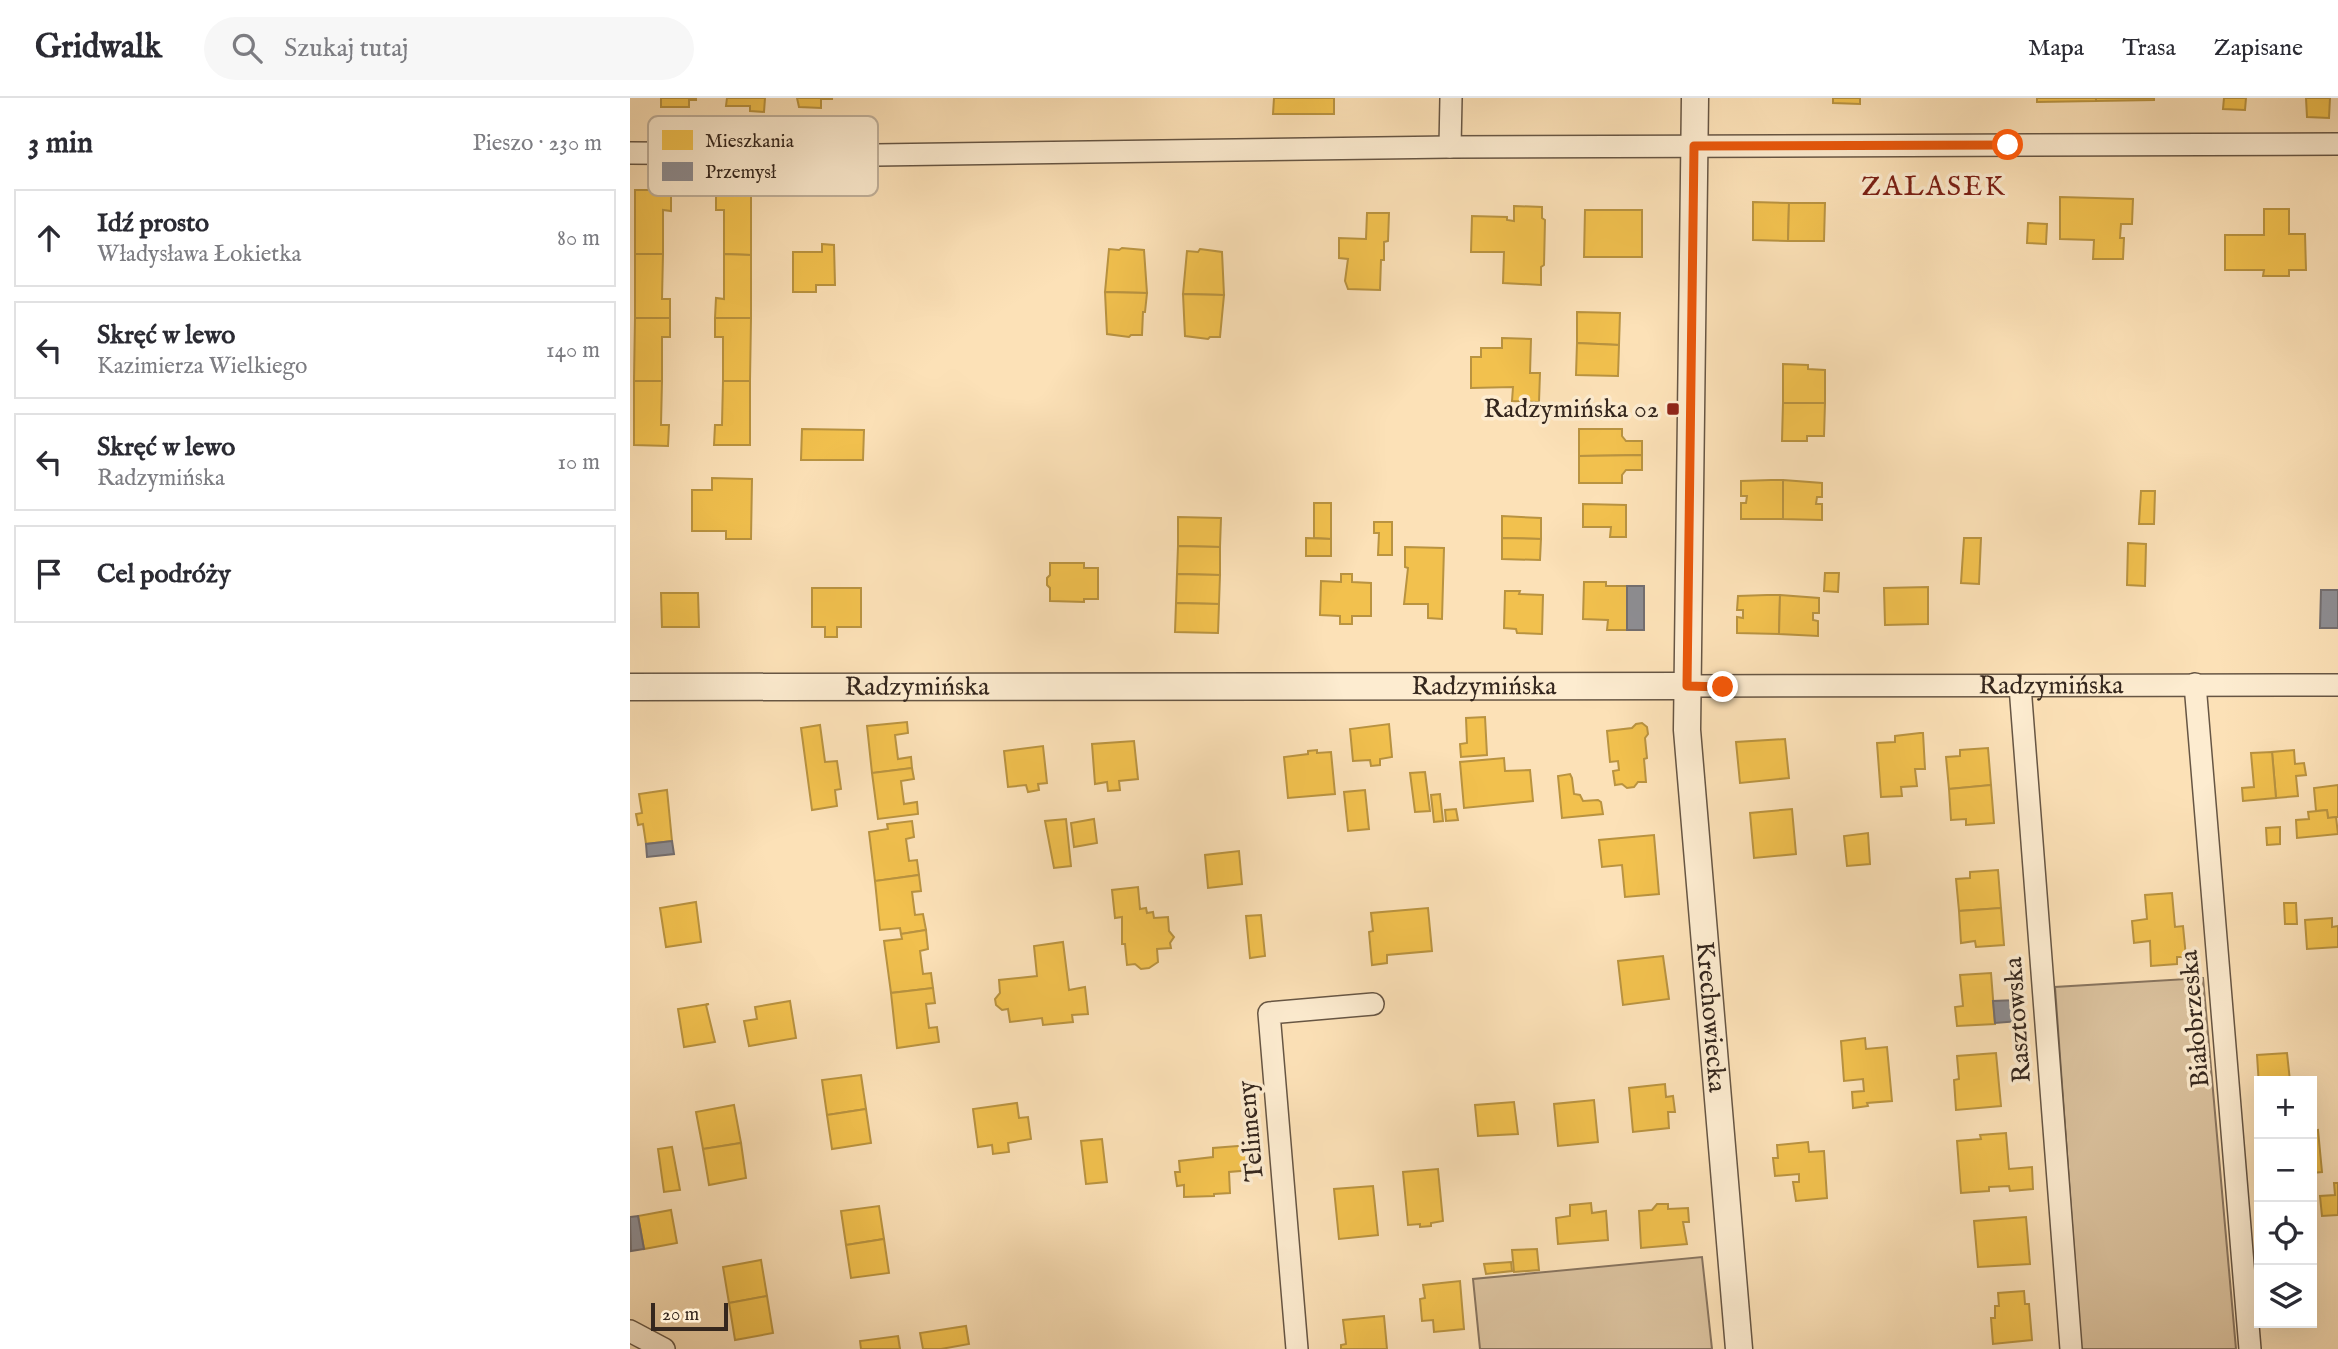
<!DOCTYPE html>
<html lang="pl">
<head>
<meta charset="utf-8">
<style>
	:root { --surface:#fff; --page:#f7f7f7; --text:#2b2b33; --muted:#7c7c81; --line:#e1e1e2 }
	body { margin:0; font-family:"IM FELL English",serif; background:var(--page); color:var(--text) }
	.controls { position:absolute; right:21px; bottom:21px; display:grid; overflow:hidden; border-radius:0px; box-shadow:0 7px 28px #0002 }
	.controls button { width:63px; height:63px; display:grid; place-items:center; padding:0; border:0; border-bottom:2px solid var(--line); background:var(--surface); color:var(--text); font:35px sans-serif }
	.scale { position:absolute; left:21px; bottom:18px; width:77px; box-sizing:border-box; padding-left:7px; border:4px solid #35271e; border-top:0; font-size:19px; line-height:24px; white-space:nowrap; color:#35271e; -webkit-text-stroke:5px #fdecd0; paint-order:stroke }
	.stop { position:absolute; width:21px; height:21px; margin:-16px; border:5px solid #ea580c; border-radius:50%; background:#fff }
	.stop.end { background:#ea580c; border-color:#fff; box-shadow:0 2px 7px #0008 }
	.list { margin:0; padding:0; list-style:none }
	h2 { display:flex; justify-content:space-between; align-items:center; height:91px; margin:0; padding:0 28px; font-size:30px }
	h2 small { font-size:23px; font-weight:400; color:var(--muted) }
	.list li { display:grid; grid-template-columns:46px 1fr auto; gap:21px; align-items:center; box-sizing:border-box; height:98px; margin:0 14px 14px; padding:0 14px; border:2px solid var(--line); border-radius:0px }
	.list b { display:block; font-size:26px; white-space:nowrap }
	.list p { margin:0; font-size:23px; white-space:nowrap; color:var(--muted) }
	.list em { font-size:23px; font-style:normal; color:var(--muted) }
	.icon { flex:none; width:38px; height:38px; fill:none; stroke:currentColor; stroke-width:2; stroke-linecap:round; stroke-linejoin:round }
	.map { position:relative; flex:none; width:1708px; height:1251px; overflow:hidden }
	header { display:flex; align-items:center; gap:42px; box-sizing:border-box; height:98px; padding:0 35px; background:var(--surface); border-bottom:2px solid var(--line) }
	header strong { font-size:33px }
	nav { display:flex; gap:38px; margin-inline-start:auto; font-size:24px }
	.search { width:490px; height:63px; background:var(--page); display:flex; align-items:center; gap:18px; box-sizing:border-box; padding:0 24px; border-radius:38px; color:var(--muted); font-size:26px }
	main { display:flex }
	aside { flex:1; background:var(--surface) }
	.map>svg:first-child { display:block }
	.green { fill:#dac19d; stroke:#88745e; stroke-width:2 }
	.homes { fill:#f2c14e; stroke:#b99340; stroke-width:2 }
	.industry { fill:#8d8d92; stroke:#736e6f; stroke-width:2 }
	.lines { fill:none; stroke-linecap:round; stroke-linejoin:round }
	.minor-casing { stroke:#675644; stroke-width:24 }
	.tertiary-casing { stroke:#675644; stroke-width:29 }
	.minor { stroke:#fdecd0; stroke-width:21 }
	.tertiary { stroke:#fdecd0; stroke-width:26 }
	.route { stroke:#ea580c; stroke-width:9 }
	.poi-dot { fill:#8f2418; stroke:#fdecd0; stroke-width:2.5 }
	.labels { text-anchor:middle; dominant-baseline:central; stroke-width:7; stroke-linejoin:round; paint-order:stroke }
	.poi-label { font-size:26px; fill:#35271e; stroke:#fdecd0; text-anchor:end }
	.street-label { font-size:26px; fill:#35271e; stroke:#fdecd0 }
	.neighbourhood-label { font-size:28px; letter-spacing:2px; fill:#7a1f14; stroke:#fdecd0 }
	.key { fill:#fdecd0; stroke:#c1b19b; stroke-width:2 }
	.key-label { font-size:19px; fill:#35271e }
</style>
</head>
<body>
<header>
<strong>Gridwalk</strong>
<div class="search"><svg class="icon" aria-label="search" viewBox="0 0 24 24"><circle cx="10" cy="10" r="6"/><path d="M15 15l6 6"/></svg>Szukaj tutaj</div>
<nav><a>Mapa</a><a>Trasa</a><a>Zapisane</a></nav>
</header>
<main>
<aside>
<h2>3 min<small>Pieszo · 230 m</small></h2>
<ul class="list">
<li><svg class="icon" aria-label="ahead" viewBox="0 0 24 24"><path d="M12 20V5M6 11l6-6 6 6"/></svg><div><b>Idź prosto</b><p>Władysława Łokietka</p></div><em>80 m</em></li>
<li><svg class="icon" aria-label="left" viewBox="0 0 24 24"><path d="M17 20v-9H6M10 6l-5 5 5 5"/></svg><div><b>Skręć w lewo</b><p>Kazimierza Wielkiego</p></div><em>140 m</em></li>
<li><svg class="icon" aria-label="left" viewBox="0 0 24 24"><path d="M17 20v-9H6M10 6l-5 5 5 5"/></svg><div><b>Skręć w lewo</b><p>Radzymińska</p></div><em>10 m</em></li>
<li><svg class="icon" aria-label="arrive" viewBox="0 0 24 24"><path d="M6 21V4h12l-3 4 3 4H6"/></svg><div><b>Cel podróży</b></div></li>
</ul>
</aside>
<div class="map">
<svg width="1708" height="1251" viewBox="0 0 1708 1251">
	<rect width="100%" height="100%" fill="#fce1b7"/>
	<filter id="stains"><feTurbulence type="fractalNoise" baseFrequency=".00286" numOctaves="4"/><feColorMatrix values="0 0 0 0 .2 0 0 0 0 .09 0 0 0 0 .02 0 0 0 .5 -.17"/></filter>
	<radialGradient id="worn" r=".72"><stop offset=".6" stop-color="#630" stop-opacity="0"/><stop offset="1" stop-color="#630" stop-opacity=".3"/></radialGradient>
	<!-- green -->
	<g class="green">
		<polygon points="1573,880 1606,1251 1451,1251 1425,889"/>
		<polygon points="1072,1159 1082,1251 850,1251 843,1181"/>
	</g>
	<!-- homes -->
	<g class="homes">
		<polygon points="31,0 66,0 66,2 59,2 59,9 31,9"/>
		<polygon points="97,0 135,0 134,14 120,13 120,8 96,8"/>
		<polygon points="167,0 202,0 202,1 191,1 191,10 169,9"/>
		<polygon points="644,0 704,0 704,16 643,16"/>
		<polygon points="1203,0 1230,0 1230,6 1203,5"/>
		<polygon points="1407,0 1466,0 1466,3 1407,4"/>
		<polygon points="1466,0 1524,0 1524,2 1466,3"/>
		<polygon points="1594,0 1616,0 1615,12 1593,11"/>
		<polygon points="1676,0 1700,0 1699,20 1677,19"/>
		<polygon points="5,92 41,92 41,113 33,112 33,156 5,156"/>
		<polygon points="86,92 121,93 121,157 94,156 94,112 86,112"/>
		<polygon points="1430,99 1503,101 1502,126 1491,126 1490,140 1494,140 1493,161 1463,161 1464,142 1430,141"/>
		<polygon points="1123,104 1159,105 1158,143 1123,142"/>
		<polygon points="1159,105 1195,105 1194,143 1158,143"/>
		<polygon points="884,108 912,109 912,120 915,122 914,167 911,169 911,187 873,185 874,154 841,154 842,118 877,119 877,122 884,123"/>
		<polygon points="1634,111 1659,111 1659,136 1675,136 1676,172 1659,172 1659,178 1633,178 1634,172 1595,172 1595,137 1634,137"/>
		<polygon points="955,112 1012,112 1012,159 954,159"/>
		<polygon points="737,115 759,115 758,143 754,144 754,162 751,162 750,192 718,191 715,183 718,161 709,160 709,140 736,141"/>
		<polygon points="1398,125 1417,126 1416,146 1397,145"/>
		<polygon points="192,146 204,147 205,187 186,187 186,194 163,194 163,154 192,154"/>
		<polygon points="492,150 514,152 517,195 475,194 479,151 489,152"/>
		<polygon points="570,151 592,154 594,197 553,196 557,153 568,154"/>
		<polygon points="5,156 33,156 32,201 40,201 40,220 5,220"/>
		<polygon points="94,156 121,157 121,220 85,220 86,200 94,201"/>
		<polygon points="475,194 517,195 515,214 513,214 512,237 501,237 499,239 477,236"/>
		<polygon points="553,196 594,197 590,239 580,239 578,241 555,238"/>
		<polygon points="947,214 990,215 989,247 947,245"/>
		<polygon points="5,220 40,220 40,239 32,239 32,283 4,283"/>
		<polygon points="85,220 121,220 120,283 93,283 93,239 85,239"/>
		<polygon points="872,240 901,241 900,275 910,275 909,304 882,303 883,289 841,290 841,259 851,259 851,250 872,250"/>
		<polygon points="947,245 989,247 988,278 946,277"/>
		<polygon points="1153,266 1178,267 1178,271 1195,272 1195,305 1153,305"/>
		<polygon points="4,283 32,283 31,327 39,327 38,348 4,347"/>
		<polygon points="93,283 120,283 120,347 84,347 85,327 92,327"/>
		<polygon points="1153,305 1195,305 1194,338 1177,338 1177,343 1152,343"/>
		<polygon points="172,331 234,332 233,362 171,362"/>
		<polygon points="949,331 992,331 992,338 996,343 1012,343 1012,357 949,358"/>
		<polygon points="1012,357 1012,372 996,372 992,377 992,385 949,385 949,358"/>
		<polygon points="82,380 122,381 121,441 96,441 96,433 62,433 62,392 82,392"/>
		<polygon points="1141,382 1153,382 1153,421 1111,421 1111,405 1116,405 1117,398 1111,398 1111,383"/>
		<polygon points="1153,382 1192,385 1192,399 1187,399 1186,406 1192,406 1192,422 1153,421"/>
		<polygon points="1511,393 1525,393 1524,426 1509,426"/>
		<polygon points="684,405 701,405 701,441 684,440"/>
		<polygon points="953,406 996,407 996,439 980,439 981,429 953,429"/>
		<polygon points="872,418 911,420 911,441 872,440"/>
		<polygon points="548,419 591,420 590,449 548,448"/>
		<polygon points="744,424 762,424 762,457 748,457 749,435 744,435"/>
		<polygon points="676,440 701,441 701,458 676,458"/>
		<polygon points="872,440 911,441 910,462 872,461"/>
		<polygon points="1334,440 1351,440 1349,486 1331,485"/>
		<polygon points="1498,445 1516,446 1515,488 1497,487"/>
		<polygon points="548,448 590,449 590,477 547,476"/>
		<polygon points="775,449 814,450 812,521 798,520 798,506 774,506 778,470 775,469"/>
		<polygon points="420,465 454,465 454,470 468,470 468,501 454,501 454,504 420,503 420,490 417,487 417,480 420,477"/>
		<polygon points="1195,475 1209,475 1208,494 1194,493"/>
		<polygon points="547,476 590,477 589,506 546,505"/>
		<polygon points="711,476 722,476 722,484 741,485 741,518 722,518 722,526 710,526 710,518 690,517 691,483 711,484"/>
		<polygon points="954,484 976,484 976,488 997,488 997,532 977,532 978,522 953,521"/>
		<polygon points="1298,489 1298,526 1255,527 1254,490"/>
		<polygon points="182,490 231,490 231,529 207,529 207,539 195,539 195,529 182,529"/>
		<polygon points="875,493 890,493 889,496 913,497 912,536 887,535 886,531 874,530"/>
		<polygon points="31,495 68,495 69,529 32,529"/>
		<polygon points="1137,497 1150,497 1149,536 1107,535 1107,519 1113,520 1113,512 1107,512 1108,498"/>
		<polygon points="1150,497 1189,500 1189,515 1183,515 1183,522 1188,523 1188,538 1149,536"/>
		<polygon points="546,505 589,506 588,535 545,534"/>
		<polygon points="855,619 857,657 831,659 830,646 837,645 836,620"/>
		<polygon points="277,624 278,635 265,637 268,661 281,659 282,670 242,675 237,628"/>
		<polygon points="1012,625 1017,629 1018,636 1015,640 1017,660 1014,661 1016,684 1008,684 1004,689 997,690 992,686 985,687 983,673 989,672 988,663 980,664 977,633 1002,630 1006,626"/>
		<polygon points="759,626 762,659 750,661 750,667 741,668 740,662 723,663 720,631"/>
		<polygon points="190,627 195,664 207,663 211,691 205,692 207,708 182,712 171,630"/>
		<polygon points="1290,635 1293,635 1295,671 1285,671 1287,688 1271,689 1272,698 1251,699 1247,645 1265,644 1265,638"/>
		<polygon points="1155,641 1159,680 1110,685 1106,644"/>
		<polygon points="504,643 508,681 489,683 490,692 478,693 477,684 465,686 462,646"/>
		<polygon points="413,648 417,685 408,686 409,692 398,694 396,687 378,689 374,653"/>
		<polygon points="1358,650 1361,687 1319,691 1316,659 1330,658 1330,652"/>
		<polygon points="687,652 687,655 701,654 705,696 658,700 654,659 678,656 678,653"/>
		<polygon points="1664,652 1665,666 1674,665 1676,677 1666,678 1668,698 1646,700 1642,654"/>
		<polygon points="1642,654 1646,700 1613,703 1612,690 1624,689 1621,655"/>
		<polygon points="874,660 875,673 900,672 903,703 834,710 830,664"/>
		<polygon points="282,670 284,681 271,683 274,706 287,704 288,716 248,721 242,675"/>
		<polygon points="795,674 800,713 785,714 780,675"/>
		<polygon points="940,676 942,680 944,696 950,697 953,703 968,702 971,704 973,716 932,720 928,678"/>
		<polygon points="1361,687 1364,725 1336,727 1336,721 1321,722 1319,691"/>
		<polygon points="1708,687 1708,719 1698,720 1697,712 1686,713 1684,690"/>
		<polygon points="37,692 42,743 16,746 13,726 8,727 6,716 12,715 9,696"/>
		<polygon points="735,692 739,731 718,733 714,694"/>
		<polygon points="810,696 813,723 804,724 801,697"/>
		<polygon points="826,711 828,722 816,723 815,712"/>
		<polygon points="1162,711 1166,756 1124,760 1120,715"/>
		<polygon points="1697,712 1698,720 1706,719 1708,736 1667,740 1666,722 1679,721 1678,714"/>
		<polygon points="436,721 441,768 424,770 415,723"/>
		<polygon points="464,721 467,745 444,749 441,725"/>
		<polygon points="282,723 284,739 276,741 279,763 287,762 289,777 245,783 239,734 258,731 257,726"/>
		<polygon points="1650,729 1650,746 1637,747 1636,730"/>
		<polygon points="1238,735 1240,766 1217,768 1214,738"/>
		<polygon points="1024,737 1029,796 995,799 992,767 972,769 969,742"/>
		<polygon points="609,753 612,786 578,790 575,757"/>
		<polygon points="1368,772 1371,810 1329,813 1326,781 1340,780 1340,774"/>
		<polygon points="289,777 291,793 282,794 285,817 293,816 296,832 271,836 270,830 250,832 245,783"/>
		<polygon points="508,789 510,811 516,810 517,815 523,814 524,820 538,819 539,833 544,839 540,845 541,850 527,851 528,864 519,870 511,871 505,866 497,867 495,846 492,846 492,819 485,820 482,792"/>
		<polygon points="1542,795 1545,829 1553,828 1556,859 1547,859 1547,866 1521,868 1520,843 1504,845 1502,823 1517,821 1515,797"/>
		<polygon points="66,804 71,844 36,849 30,810"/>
		<polygon points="1654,805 1666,805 1667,826 1655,826"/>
		<polygon points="798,810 802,853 757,857 757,865 742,867 739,834 743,833 741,815"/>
		<polygon points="1371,810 1374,847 1346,849 1345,843 1331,845 1329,813"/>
		<polygon points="631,817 635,858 620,860 616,818"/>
		<polygon points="1702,820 1702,829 1708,828 1708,849 1677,851 1675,822"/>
		<polygon points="296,832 298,851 290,853 293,876 301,875 303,890 261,895 254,843 272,841 271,836"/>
		<polygon points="433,844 439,892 455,889 458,916 442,917 443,924 413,927 412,920 380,924 378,911 372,912 366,907 365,901 370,895 369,882 407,878 404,848"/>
		<polygon points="1033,858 1039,901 993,907 988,863"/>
		<polygon points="1361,875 1365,926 1327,928 1325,909 1333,908 1330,877"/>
		<polygon points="303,890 305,905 296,906 299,930 307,929 309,944 267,950 261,895"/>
		<polygon points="160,903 166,940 119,948 114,923 127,921 125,909"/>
		<polygon points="79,906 76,907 85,944 54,949 48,911"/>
		<polygon points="1235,940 1236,951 1257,949 1262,1003 1237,1005 1238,1008 1223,1010 1222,994 1234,993 1233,981 1214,983 1211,943"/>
		<polygon points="1366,955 1371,1008 1326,1012 1324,982 1329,981 1327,958"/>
		<polygon points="1657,955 1660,983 1629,983 1629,988 1627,957"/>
		<polygon points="231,977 236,1011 197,1017 192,982"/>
		<polygon points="1035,986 1036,999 1043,998 1045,1014 1038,1014 1039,1030 1003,1034 999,990"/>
		<polygon points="964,1002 968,1044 928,1048 924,1006"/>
		<polygon points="884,1004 888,1036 848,1038 845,1007"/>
		<polygon points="387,1005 389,1020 398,1019 401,1041 378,1045 379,1054 363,1056 362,1047 348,1049 343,1011"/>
		<polygon points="104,1007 111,1045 73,1051 66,1014"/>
		<polygon points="236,1011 241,1045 202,1051 197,1017"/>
		<polygon points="1688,1032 1692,1074 1682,1075 1682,1033"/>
		<polygon points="1376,1035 1379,1071 1402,1069 1403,1091 1380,1093 1379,1088 1359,1089 1359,1093 1331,1095 1327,1043 1351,1041 1350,1037"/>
		<polygon points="472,1041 477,1084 456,1086 451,1043"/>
		<polygon points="1178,1044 1179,1054 1194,1053 1197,1100 1166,1103 1163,1084 1169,1084 1169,1076 1145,1078 1143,1060 1148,1060 1147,1047"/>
		<polygon points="111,1045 116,1080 79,1087 73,1051"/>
		<polygon points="620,1047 622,1072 599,1074 600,1095 584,1096 584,1098 554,1099 554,1087 547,1088 545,1074 550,1074 549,1063 583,1059 583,1050"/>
		<polygon points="42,1049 50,1092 34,1094 28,1051"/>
		<polygon points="808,1071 813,1123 801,1125 801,1128 790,1129 790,1126 778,1127 773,1074"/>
		<polygon points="1704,1085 1708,1085 1708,1117 1692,1118 1690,1098 1705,1097"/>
		<polygon points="743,1088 748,1137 709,1141 704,1091"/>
		<polygon points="961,1105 962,1115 976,1113 978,1142 928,1146 926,1120 940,1118 940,1107"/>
		<polygon points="1027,1106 1038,1106 1038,1111 1058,1110 1059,1124 1053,1124 1057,1146 1011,1150 1009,1113 1022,1112"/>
		<polygon points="249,1108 254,1141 216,1147 211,1113"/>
		<polygon points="41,1112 47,1145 14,1151 8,1118"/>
		<polygon points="1396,1119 1400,1166 1348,1169 1344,1123"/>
		<polygon points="254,1141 259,1175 221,1180 216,1147"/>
		<polygon points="907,1151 909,1172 884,1174 882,1152"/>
		<polygon points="131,1162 137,1198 99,1205 93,1169"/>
		<polygon points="881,1164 882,1173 856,1176 854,1166"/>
		<polygon points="830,1183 834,1231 804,1234 803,1222 792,1223 790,1201 795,1200 793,1187"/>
		<polygon points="1394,1193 1395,1206 1399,1206 1402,1242 1363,1246 1361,1220 1365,1220 1365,1208 1369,1208 1368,1195"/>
		<polygon points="137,1198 143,1235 105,1242 99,1205"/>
		<polygon points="754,1218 757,1251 711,1251 711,1247 716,1246 713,1222"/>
		<polygon points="336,1228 339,1246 311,1251 293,1251 290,1235"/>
		<polygon points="268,1238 270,1251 231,1251 230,1243"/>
	</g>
	<!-- industry -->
	<g class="industry">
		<rect x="997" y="488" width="17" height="44"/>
		<polygon points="1691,492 1708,492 1708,530 1690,530"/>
		<polygon points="42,743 44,756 17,759 16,746"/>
		<polygon points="1387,902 1389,923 1365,925 1363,903"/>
		<polygon points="8,1118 14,1151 1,1153 0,1119"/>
	</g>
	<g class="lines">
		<defs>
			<g id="minor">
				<polyline points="820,49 821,0"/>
				<polyline points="0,55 246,57 820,49 1708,46"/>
				<polyline points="1565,586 1620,1251"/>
				<path id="s1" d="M1057 588 1708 587"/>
				<polyline points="1390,588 1441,1251"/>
				<polyline points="0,1233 34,1251"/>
				<polyline points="667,1251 639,915 743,906"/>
			</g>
			<g id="tertiary">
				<path id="s2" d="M1065 0 1057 632 1109 1251"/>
				<path id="s3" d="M0 589 1057 588"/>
			</g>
		</defs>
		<!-- minor casing -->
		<use href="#minor" class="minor-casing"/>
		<!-- tertiary casing -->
		<use href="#tertiary" class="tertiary-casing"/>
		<!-- minor -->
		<use href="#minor" class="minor"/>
		<!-- tertiary -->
		<use href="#tertiary" class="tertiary"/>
	</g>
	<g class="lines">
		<!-- route -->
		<polyline class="route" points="1093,589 1057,588 1064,48 1378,47"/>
	</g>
	<!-- markers -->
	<rect class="poi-dot" x="1036" y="304" width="14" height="14" rx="3.5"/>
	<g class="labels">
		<!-- poi labels -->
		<g class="poi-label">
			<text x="1029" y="311">Radzymińska 02</text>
		</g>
		<!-- street labels -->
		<g class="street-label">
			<text stroke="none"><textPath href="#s3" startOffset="854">Radzymińska</textPath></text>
			<text stroke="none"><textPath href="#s1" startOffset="364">Radzymińska</textPath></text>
			<text stroke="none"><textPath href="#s3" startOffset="287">Radzymińska</textPath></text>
			<text stroke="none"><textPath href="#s2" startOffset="920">Krechowiecka</textPath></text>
			<text transform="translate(1565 921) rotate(-95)">Białobrzeska</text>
			<text transform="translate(1388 922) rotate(-94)">Rasztowska</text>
			<text transform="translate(621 1033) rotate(-95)">Telimeny</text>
		</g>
		<!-- neighbourhood labels -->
		<g class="neighbourhood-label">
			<text x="1304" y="89">ZALASEK</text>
		</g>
	</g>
	<!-- legend -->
	<rect x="18" y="18" width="230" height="80" rx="10" class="key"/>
	<rect x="32" y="32" width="31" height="20" fill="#f2c14e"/>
	<rect x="32" y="64" width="31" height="19" fill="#8d8d92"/>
	<g class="key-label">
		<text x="75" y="49">Mieszkania</text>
		<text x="75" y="80">Przemysł</text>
	</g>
	<rect width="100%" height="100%" filter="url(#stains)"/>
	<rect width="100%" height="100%" fill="url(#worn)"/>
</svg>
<div class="controls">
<button>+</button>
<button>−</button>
<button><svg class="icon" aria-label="locate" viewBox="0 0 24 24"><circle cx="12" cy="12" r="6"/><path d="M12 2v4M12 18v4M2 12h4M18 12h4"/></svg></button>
<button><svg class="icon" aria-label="layers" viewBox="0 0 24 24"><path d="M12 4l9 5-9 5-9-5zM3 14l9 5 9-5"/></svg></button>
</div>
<div class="scale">20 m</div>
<div class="stop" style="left:1378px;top:47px"></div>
<div class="stop end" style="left:1093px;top:589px"></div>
</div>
</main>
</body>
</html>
